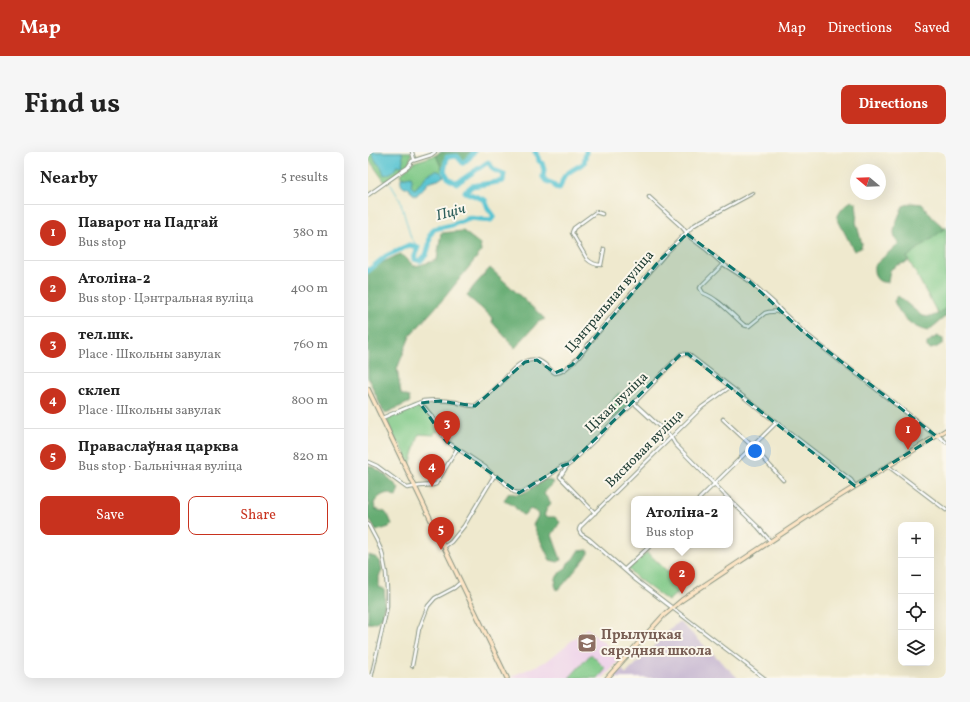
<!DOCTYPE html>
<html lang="en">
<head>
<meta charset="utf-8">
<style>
	:root { --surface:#fff; --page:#f6f6f6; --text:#222; --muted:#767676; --line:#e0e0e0; --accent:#c8321e }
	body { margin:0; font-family:Vollkorn,serif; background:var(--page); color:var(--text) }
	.controls { position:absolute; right:12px; bottom:12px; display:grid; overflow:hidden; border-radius:8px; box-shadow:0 4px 16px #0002 }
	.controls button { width:36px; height:36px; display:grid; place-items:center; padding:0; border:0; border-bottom:1px solid var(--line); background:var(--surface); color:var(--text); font:20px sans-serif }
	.compass { position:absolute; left:482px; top:12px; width:36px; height:36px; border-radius:50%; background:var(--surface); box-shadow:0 4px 16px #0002; rotate:289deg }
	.you { position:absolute; left:387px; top:299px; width:14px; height:14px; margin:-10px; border:3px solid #fff; border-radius:50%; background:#1a73e8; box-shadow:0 0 0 6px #1a73e833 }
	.badge { display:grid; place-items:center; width:26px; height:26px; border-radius:50%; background:var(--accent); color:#fff; font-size:13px; font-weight:700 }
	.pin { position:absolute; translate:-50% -33px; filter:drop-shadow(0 1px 2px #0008) }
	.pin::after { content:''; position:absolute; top:21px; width:14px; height:12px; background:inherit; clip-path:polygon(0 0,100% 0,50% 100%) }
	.popup { position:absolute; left:263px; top:344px; width:102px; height:52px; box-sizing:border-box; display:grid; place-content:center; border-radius:8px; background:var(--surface); filter:drop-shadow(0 1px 3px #0005); font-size:13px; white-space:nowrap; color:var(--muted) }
	.popup b { font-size:15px; color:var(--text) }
	.popup::after { content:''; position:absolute; left:50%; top:100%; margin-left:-8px; border:8px solid transparent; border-top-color:var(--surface) }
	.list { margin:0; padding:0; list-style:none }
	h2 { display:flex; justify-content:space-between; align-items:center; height:52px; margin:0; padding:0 16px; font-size:17px }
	h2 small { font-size:13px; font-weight:400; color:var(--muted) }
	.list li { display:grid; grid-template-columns:26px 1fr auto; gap:12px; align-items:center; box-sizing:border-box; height:56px; padding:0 16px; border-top:1px solid var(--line) }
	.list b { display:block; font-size:15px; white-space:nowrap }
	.list p { margin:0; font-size:13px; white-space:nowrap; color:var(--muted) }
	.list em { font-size:13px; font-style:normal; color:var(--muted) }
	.actions { display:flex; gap:8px; padding:12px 16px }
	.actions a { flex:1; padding:9px 0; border:1px solid var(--accent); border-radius:8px; text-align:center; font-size:14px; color:var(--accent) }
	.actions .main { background:var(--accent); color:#fff }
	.icon { flex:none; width:22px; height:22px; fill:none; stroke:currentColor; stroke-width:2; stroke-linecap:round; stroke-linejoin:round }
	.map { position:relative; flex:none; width:578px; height:526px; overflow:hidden; border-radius:8px }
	header { display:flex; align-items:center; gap:24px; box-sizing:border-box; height:56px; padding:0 20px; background:var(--accent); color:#fff }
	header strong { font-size:19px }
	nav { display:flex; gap:22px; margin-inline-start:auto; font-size:14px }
	.intro { display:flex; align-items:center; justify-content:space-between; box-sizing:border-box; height:96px; padding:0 24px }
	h1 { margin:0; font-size:28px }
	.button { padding:10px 18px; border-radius:8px; background:var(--accent); color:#fff; font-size:14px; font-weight:700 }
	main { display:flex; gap:24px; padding:0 24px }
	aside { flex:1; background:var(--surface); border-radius:8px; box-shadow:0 4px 16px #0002 }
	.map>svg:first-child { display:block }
	.built { fill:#edd0e9 }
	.industrial { fill:#ccbed4 }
	.green { fill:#7cc784; stroke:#4e825c }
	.forest { fill:#65ac72; stroke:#427453 }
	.water { fill:#59c4d2; stroke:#3c8083 }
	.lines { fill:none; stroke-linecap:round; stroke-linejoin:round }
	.stream { stroke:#59c4d2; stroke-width:1 }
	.river { stroke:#59c4d2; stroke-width:5 }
	.street-casing { stroke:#879381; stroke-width:4.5 }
	.secondary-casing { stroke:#879381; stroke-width:5.5 }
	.street { stroke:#fff; stroke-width:2.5 }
	.secondary { stroke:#fde5c5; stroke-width:3.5 }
	.marked { fill:#0f766e; fill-opacity:0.2; stroke:#0f766e; stroke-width:3; stroke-dasharray:8 5; stroke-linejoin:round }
	.labels { text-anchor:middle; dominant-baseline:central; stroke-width:4; stroke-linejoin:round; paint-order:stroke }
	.street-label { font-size:14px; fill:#1f3d34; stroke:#fbf7ec }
	.education-label { font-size:14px; font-weight:bold; fill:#785e54; stroke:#fbf7ec; text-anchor:start }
	.water-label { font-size:15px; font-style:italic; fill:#2e5f5c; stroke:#fbf7ec }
</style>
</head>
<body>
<header>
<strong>Map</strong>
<nav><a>Map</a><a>Directions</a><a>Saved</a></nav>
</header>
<div class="intro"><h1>Find us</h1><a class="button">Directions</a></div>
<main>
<aside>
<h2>Nearby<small>5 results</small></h2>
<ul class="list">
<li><span class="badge">1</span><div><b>Паварот на Падгай</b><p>Bus stop</p></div><em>380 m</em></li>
<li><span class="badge">2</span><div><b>Атоліна-2</b><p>Bus stop · Цэнтральная вуліца</p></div><em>400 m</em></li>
<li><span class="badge">3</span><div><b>тел.шк.</b><p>Place · Школьны завулак</p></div><em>760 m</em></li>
<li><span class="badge">4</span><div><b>склеп</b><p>Place · Школьны завулак</p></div><em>800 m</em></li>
<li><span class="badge">5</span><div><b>Праваслаўная царква</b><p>Bus stop · Бальнічная вуліца</p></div><em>820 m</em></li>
</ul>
<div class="actions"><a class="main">Save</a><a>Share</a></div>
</aside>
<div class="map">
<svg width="578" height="526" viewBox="0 0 578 526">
	<rect width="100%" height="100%" fill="#fbf7ec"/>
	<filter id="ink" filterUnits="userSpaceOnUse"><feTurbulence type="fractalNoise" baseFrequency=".025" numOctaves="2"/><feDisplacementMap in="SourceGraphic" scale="8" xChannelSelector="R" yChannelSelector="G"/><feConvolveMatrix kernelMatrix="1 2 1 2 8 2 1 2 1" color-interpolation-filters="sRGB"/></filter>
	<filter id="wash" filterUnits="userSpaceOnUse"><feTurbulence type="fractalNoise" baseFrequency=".012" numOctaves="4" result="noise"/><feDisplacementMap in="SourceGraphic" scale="16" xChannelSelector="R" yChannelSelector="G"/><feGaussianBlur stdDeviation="0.9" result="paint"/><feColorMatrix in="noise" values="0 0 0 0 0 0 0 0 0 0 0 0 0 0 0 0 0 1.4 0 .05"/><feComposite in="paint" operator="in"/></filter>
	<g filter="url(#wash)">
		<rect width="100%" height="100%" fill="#efe9ce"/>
		<!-- built -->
		<polygon class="built" points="219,476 254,506 235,526 144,526 144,524 179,509"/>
		<!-- industrial -->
		<polygon class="industrial" points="310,470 312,470 370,526 243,526 253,516 258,522"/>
		<!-- green -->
		<g class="green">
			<path d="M0 0H43C45 14 27 23 17 30L0 6Z"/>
			<polygon points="68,3 75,19 73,21 71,19 48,36 46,37 43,34 43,25 34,26 32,23 46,10"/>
			<polygon points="578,75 578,156 570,162 539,105"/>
			<polygon points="251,241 262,251 245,267 239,260 243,250"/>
			<path d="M49 254C60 256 66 271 71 279L67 280 66 283 51 282 42 313 32 291 29 292 19 269 20 266Z"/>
			<polygon points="279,400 316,435 300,449 269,426 260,417"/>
			<polygon points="223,502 238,517 230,526 201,526"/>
		</g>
		<!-- forest -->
		<g class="forest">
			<polygon points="72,0 105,0 102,5 95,9 90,3 79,4 76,18 75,19 68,3"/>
			<path d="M484 49 488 51 489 61 488 70 494 92 493 96 486 99 469 66C472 59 476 53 484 49Z"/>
			<path d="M544 51 554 52 565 66 574 74 576 77 539 105 540 110 529 113 522 118 520 130C509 132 505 123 506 114L531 91C530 89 528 88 527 86 523 78 532 62 535 54Z"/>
			<polygon points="95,79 112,92 113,100 77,145 42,184 29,217 33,242 41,245 42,250 18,261 15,259 0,225 0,121 11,112 32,102 37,105 46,114 52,113 69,108 73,81"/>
			<polygon points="122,116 177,167 170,170 147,196 124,170 125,166 99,144 105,135"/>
			<path d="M530 144 554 164 562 165 570 162 578 156V164L560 179C544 176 532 164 526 149Z"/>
			<polygon points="570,184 575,187 575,191 569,195 563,197 559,195 559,191 564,187"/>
			<path d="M0 313C12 317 22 327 31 336L28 345 21 341C14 342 10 345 6 351L7 357 17 360 21 365 24 372 21 375 8 379 0 365V355L2 354 0 350Z"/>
			<path d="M177 327 186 330C183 335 178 337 176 342L183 351 179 356 176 364 180 365H187L192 370 184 383 193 408 190 410 182 408 165 373 170 364 169 360 162 357 158 362 155 363 151 360 146 354 136 348 141 341C145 341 147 343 151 342 159 341 170 332 177 327Z"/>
			<polygon points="220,398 220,403 195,433 189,438 187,433 188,426 193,419 198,416 200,411 205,407 210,399"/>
			<path d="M0 403 7 405 12 409 14 419 11 424V435L16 437 17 446 15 465C10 469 7 472 0 471Z"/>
		</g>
		<!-- water -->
		<g class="water">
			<path d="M3 0H34L35 8 34 11 35 13 34 14 29 13C27 19 22 22 16 23 15 19 13 13 9 11Z"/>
			<path d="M67 19H71L76 24 70 28 61 30 48 44 43 40 41 36C35 36 32 32 33 26L43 24 44 28 43 34 46 37 48 36 59 23Z"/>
		</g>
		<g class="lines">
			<!-- stream -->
			<g class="stream">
				<polyline points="73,21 76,19"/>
				<polyline points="22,31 32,48 43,86 50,95"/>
			</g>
			<!-- river -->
			<g class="river">
				<path d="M167 0 170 4 171 9 174 11 176 18 175 25 178 29 186 32 187 35 191 37C194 33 193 29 196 25 200 19 210 15 216 11L218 0"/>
				<polyline points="0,119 18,104 41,93 50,95 46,107 52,109 58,103 61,94 62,83 66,77 84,73 101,66 123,68 126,64 120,56 117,48 97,40 104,34 135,29 136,22 126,18 120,10 89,31 81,27 76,19 79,5 89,4 95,11 102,5 106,0"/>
			</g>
		</g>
	</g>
	<g filter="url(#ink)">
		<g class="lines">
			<defs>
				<g id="street">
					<polyline points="44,0 46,7"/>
					<polyline points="0,43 34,19 40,15 44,9 63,3 67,0"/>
					<polyline points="281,45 314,75 323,86 339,98 355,112 380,128 406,151 413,159 433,178 473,210 489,222 568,284"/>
					<path d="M234 62 228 60 206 76 205 78 204 81 219 107C223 111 227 113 233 113L236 97"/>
					<path d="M355 112 333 134 332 136 335 141C351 147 363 162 376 173L379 174H381L397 161 401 160 413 159"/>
					<polyline points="362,235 334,255 212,375 211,378 213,382 221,387 268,428 396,526"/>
					<polyline points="52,251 63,263 78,289 117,315 126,324 130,325 135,329 146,340 151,341 155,340 178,326 194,314 199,314"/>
					<polyline points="266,251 303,285 307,292 361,347"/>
					<path d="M14 266 55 249C66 248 77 248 88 250 94 252 101 254 107 254 116 247 125 239 133 231 142 221 153 205 169 208 176 210 181 217 187 221L192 220 196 218 209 207 227 184 298 101 325 74 333 69 385 41"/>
					<polyline points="355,267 384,294 415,328"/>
					<polyline points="569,283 578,290"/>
					<polyline points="0,310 9,314 39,336 52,334 65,333 68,332 69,330 89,297"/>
					<polyline points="520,314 578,358"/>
					<polyline points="331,347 408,271"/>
					<polyline points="362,348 390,375 402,389"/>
					<polyline points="227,361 192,325 199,314 203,311 243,272 266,251 313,202 320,202 483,328 487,334"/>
					<polyline points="0,372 9,389 14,400 18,421 19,437 19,454 17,465 3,526"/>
					<polyline points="76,395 83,390 96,374 126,324"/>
					<polyline points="257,417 283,393"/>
					<polyline points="44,514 51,477 60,454 67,446 86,436 93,430"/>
				</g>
				<g id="secondary">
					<polyline points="0,237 139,526"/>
					<polyline points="239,526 295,464 314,448 451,357 578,278"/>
				</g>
			</defs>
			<!-- street casing -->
			<use href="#street" class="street-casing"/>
			<!-- secondary casing -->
			<use href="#secondary" class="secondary-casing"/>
			<!-- street -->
			<use href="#street" class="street"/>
			<!-- secondary -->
			<use href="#secondary" class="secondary"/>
		</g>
	</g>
	<!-- marked area -->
	<path class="marked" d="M319 82 380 128 433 178 568 284 487 334 320 202H313L203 311 194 314 151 341 78 289 52 251 72 249 107 254 157 210 169 208 187 221 204 213 292 108Z"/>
	<!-- icons -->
	<defs>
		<symbol id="school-square" viewBox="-11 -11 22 22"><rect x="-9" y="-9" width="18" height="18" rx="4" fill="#8d6e63" stroke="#fbf7ec"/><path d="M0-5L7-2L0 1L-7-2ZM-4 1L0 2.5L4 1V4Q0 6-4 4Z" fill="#fff"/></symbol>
	</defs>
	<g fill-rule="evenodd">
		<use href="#school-square" x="208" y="480" width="22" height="22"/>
	</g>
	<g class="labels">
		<!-- street labels -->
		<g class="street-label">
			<text transform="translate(242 150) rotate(-50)">Цэнтральная вуліца</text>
			<text transform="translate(249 251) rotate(-44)">Ціхая вуліца</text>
			<text transform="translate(277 297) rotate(-45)">Вясновая вуліца</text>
		</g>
		<!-- education labels -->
		<g class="education-label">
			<text x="233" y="483">Прылуцкая<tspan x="233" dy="16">сярэдняя школа</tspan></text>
		</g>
		<!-- water labels -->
		<g class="water-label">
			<text transform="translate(83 61) rotate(-15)">Пціч</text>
		</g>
	</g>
</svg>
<div class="controls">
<button>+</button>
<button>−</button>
<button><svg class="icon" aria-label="locate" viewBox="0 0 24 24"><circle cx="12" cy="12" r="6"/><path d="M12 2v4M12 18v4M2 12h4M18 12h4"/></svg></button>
<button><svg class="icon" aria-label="layers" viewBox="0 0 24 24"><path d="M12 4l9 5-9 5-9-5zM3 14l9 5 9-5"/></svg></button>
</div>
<svg class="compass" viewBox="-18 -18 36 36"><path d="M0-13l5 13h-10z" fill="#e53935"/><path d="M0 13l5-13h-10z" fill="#767676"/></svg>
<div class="you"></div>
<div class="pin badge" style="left:540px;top:298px">1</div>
<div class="pin badge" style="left:314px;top:442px">2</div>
<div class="popup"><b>Атоліна-2</b>Bus stop</div>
<div class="pin badge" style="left:79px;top:292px">3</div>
<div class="pin badge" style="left:64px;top:335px">4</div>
<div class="pin badge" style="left:73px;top:398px">5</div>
</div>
</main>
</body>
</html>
